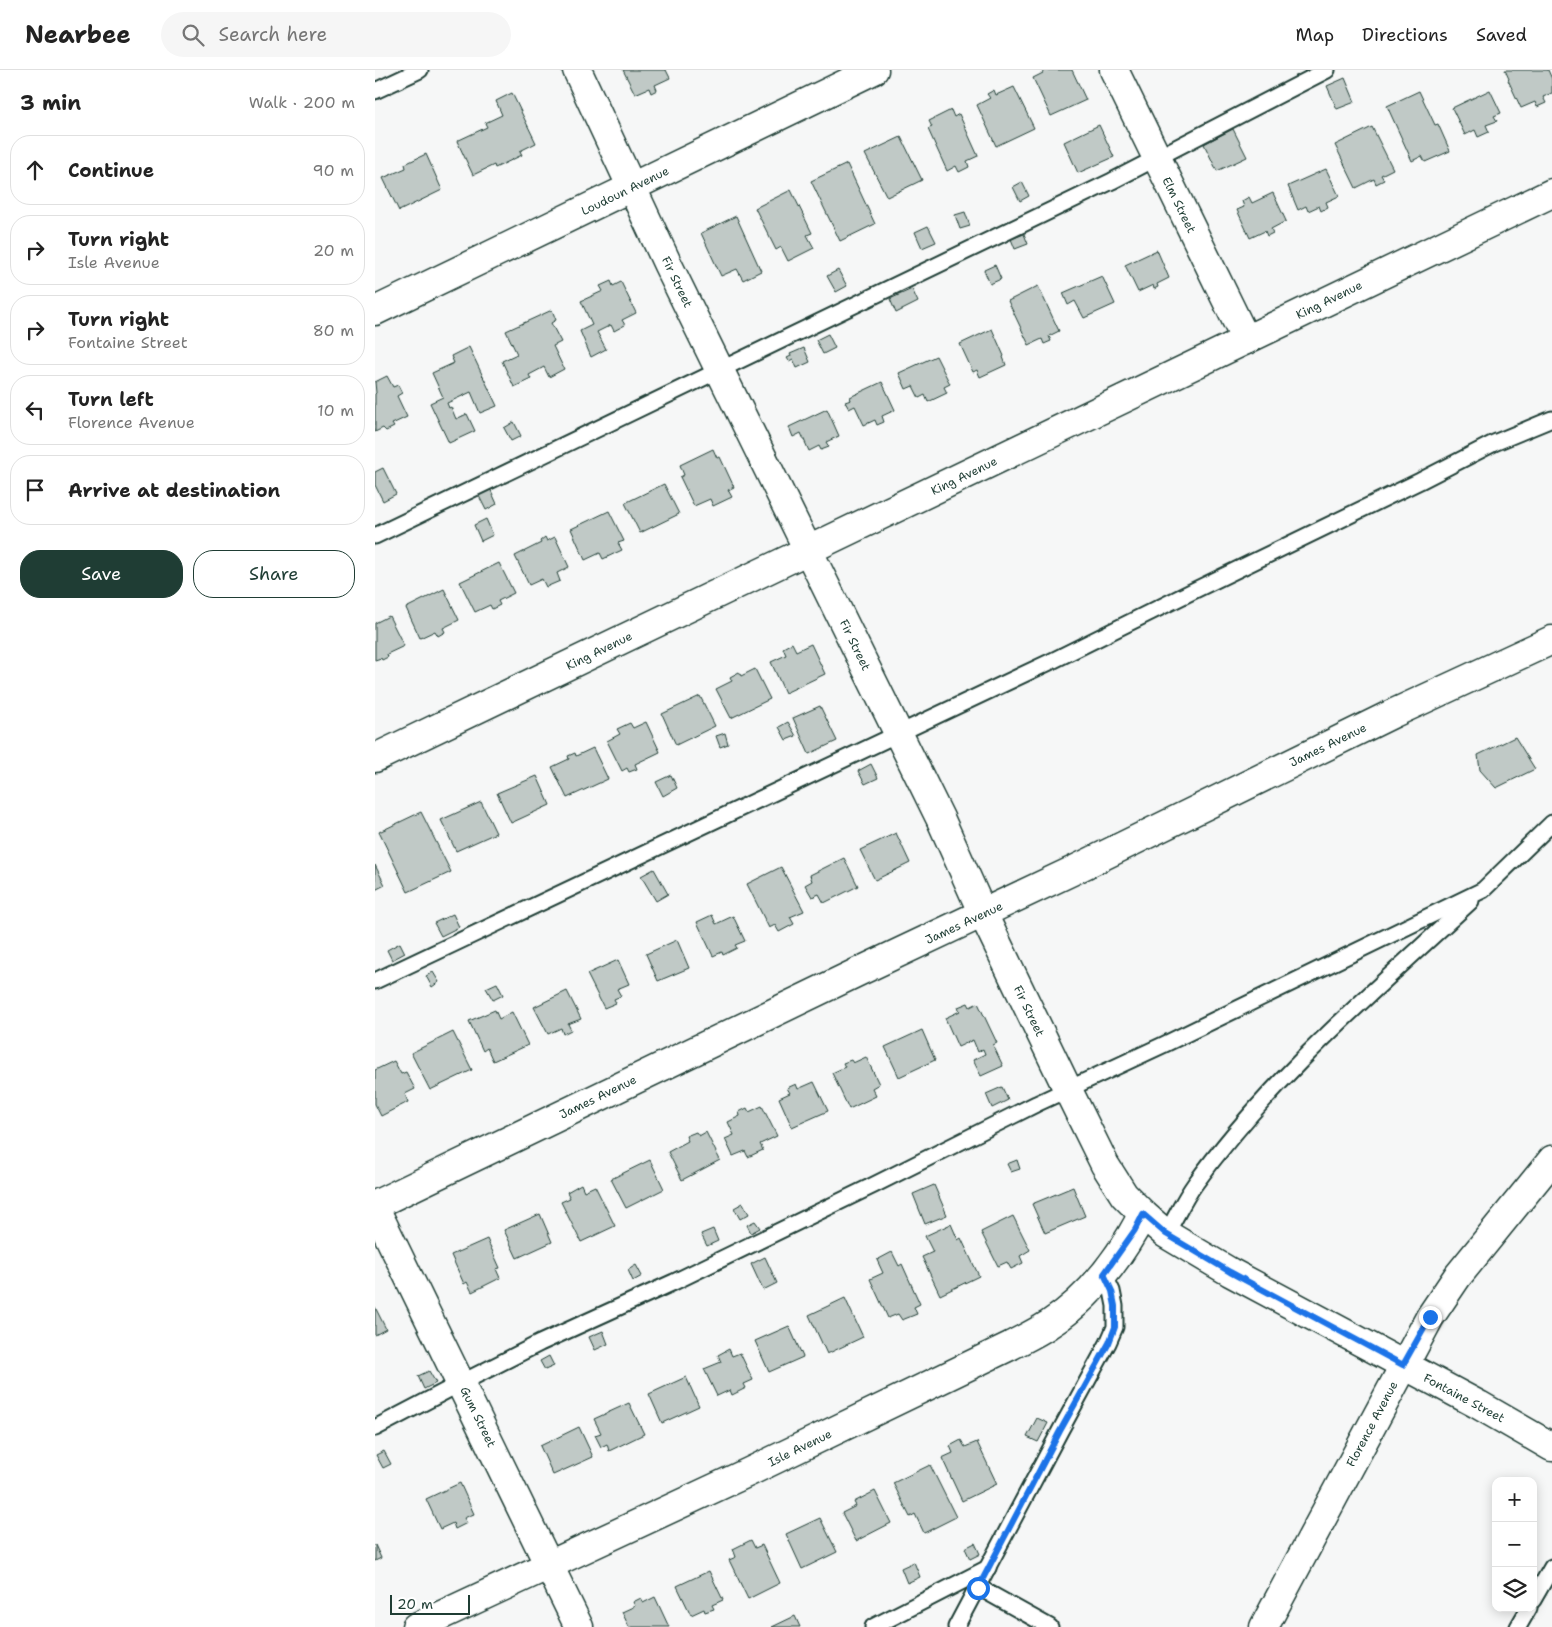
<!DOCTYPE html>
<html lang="en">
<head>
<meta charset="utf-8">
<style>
	:root { --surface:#fff; --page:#f6f6f6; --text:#222; --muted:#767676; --line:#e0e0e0; --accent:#1f3d34 }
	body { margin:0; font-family:"Shantell Sans",sans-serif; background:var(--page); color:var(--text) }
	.controls { position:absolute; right:15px; bottom:15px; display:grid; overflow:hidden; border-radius:10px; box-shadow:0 2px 12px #0003 }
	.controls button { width:45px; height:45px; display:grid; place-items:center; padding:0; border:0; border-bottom:1px solid var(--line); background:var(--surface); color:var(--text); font:25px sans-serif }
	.scale { position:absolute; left:15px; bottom:12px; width:80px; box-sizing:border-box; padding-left:5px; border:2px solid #1f3d34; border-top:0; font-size:14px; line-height:18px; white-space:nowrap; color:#1f3d34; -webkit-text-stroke:4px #fff; paint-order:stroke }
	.stop { position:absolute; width:15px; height:15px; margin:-11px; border:4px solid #1a73e8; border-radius:50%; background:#fff }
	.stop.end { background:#1a73e8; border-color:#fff; box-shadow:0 1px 5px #0008 }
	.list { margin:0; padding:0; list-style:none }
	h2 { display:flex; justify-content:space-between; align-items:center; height:65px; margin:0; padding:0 20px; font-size:21px }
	h2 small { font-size:16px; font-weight:400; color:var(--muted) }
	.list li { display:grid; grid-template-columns:32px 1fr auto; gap:15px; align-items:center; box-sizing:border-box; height:70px; margin:0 10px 10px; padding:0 10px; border:1px solid var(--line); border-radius:20px }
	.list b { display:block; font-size:19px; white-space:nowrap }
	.list p { margin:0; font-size:16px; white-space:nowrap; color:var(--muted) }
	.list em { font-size:16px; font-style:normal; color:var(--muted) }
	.actions { display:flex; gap:10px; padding:15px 20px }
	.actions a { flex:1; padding:11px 0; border:1px solid var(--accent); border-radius:20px; text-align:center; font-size:18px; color:var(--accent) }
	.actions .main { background:var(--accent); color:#fff }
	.icon { flex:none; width:28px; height:28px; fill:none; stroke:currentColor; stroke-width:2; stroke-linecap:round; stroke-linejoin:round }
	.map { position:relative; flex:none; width:1177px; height:1557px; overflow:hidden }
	header { display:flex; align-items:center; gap:30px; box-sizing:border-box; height:70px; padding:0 25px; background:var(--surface); border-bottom:1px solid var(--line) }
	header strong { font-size:24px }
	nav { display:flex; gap:28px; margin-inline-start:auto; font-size:18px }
	.search { width:350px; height:45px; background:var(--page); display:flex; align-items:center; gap:12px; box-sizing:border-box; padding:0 18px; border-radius:28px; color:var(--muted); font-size:19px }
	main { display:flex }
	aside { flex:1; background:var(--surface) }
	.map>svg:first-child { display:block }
	.building { fill:#c0c9c6; stroke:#1f3d34 }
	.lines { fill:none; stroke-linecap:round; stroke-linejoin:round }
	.service-casing { stroke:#1f3d34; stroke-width:19 }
	.minor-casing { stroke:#1f3d34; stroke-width:31 }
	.tertiary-casing { stroke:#1f3d34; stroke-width:31 }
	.service { stroke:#fff; stroke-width:15 }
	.minor { stroke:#fff; stroke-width:28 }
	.tertiary { stroke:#fff; stroke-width:28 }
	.route { stroke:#1a73e8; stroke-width:6 }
	.labels { text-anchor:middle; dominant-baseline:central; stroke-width:4.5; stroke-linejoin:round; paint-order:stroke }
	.street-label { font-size:12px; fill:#1f3d34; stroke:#fff }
</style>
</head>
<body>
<header>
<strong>Nearbee</strong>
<div class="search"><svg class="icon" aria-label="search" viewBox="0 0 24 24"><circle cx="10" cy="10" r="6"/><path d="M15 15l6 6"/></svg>Search here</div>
<nav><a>Map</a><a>Directions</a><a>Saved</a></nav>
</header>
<main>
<aside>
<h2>3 min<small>Walk · 200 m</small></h2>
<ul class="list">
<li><svg class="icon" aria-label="ahead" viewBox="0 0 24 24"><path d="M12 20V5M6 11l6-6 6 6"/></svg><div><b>Continue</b></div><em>90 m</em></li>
<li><svg class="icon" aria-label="right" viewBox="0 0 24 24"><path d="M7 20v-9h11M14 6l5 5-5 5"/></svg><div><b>Turn right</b><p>Isle Avenue</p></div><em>20 m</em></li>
<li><svg class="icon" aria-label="right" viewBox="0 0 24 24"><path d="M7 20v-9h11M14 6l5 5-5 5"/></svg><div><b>Turn right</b><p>Fontaine Street</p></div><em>80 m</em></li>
<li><svg class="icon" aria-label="left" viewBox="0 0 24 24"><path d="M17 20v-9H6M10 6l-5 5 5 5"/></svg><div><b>Turn left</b><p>Florence Avenue</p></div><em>10 m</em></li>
<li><svg class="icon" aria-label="arrive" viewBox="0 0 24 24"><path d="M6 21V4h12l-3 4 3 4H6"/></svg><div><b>Arrive at destination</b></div></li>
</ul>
<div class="actions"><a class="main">Save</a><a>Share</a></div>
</aside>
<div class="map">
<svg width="1177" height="1557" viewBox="0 0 1177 1557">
	<rect width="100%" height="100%" fill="#f6f7f7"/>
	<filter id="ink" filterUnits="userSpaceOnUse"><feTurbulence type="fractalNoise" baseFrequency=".02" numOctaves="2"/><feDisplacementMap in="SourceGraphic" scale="10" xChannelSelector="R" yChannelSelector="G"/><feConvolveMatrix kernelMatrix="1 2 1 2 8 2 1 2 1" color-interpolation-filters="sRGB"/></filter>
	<g filter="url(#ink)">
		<!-- building -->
		<g class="building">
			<polygon points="248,0 291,0 295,8 280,15 282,20 276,23 274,18 260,24"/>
			<polygon points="667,0 697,0 711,30 676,46 658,8 668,3"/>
			<polygon points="1130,0 1173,0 1177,9 1177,23 1168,27 1171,33 1162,37 1160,32 1146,38 1133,10 1134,9"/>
			<polygon points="970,8 980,32 962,39 952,16"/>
			<polygon points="639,17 659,58 621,76 602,35 615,28 612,24 619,20 621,25"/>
			<polygon points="1115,20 1126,43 1119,46 1122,51 1111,55 1114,62 1103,67 1100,60 1090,65 1077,38"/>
			<polygon points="1044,21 1060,55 1063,54 1075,81 1050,92 1047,86 1037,91 1012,36"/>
			<polygon points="137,23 161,73 145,81 147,85 120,98 119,95 98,105 82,71 112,57 110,53 127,45 121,31"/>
			<polygon points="576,40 579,47 584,44 603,86 592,91 594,97 584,102 581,96 572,101 553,59 557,57 554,51"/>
			<polygon points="724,55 739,87 703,103 689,72"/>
			<polygon points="997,57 1018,99 1006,105 1009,110 1001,114 999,109 981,118 960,75"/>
			<polygon points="858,59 872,87 842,101 829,74"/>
			<polygon points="526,67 547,110 512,127 490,84"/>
			<polygon points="51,84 67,120 24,141 8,108 31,98 30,94"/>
			<polygon points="472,94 500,154 465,171 436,111"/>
			<polygon points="951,99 964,126 951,132 953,137 946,141 944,136 933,141 931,136 923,140 913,116"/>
			<polygon points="647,112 654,126 645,131 638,117"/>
			<polygon points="416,120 437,163 432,165 439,178 413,191 406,177 401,180 380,138"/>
			<polygon points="898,123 911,151 896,159 898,163 892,166 890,161 875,168 862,140 869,137 867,131 874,127 877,133"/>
			<polygon points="590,142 595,156 585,159 580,145"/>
			<polygon points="361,146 386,201 368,210 362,199 346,206 326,163"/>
			<polygon points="553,156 561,172 547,178 540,162"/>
			<polygon points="649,164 653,174 640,179 636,169"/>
			<polygon points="782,180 794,208 782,214 783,217 779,219 778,215 763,222 750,195"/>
			<polygon points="620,195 626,209 615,214 609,200"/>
			<polygon points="463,200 472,216 461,222 452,206"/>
			<polygon points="727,206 740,234 709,248 700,231 693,235 688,223"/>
			<polygon points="236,211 238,216 246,212 261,243 247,250 250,255 239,261 236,255 222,262 231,279 216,287 205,261 217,255 206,231 228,221 225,216"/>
			<polygon points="663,216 684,261 674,266 676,271 669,274 667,269 654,275 633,231"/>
			<polygon points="537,219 543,232 521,243 515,229"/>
			<polygon points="177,240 181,250 176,253 186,272 178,276 189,299 174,307 169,297 154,305 156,309 139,317 127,291 142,284 131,261"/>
			<polygon points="617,259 629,286 628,287 631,295 605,307 602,300 598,302 585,274"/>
			<polygon points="453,264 460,278 448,284 441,270"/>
			<polygon points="94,277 122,336 105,343 96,322 72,333 74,338 76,337 81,349 92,344 100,361 74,373 55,333 68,327 57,303 79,293 76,286"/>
			<polygon points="429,278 435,292 422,298 418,289 414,291 412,288 416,286 415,284"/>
			<polygon points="561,286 575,314 569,317 572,323 553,332 550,325 544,328 538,316 531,319 524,303"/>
			<polygon points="12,306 18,317 23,315 27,323 22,326 32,347 17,354 19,357 11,361 8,358 0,362 0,324 1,323 0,312"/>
			<polygon points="507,312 520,340 507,346 509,352 502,355 500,350 489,355 480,336 474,339 470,332 476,330 475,327"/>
			<polygon points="452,339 464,366 451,372 454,377 446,380 444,376 434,381 426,363 418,367 414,357"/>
			<polygon points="139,352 146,366 136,371 129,358"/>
			<polygon points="338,379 342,388 345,387 359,417 353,420 357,427 338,436 335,429 319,436 305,407 309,405 305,395"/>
			<polygon points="8,398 21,424 8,431 0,415 0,402"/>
			<polygon points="289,414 304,444 265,463 250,433"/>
			<polygon points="114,416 122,434 111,440 102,422"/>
			<polygon points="234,441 249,471 243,473 247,480 228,489 225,483 210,490 196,459"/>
			<polygon points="111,449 118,465 106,471 99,455"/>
			<polygon points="170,467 172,471 180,467 194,497 182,503 185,511 171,517 167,509 154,515 140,486 166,473 165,471"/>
			<polygon points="124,493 139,523 123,531 125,535 117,539 115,535 100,542 85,512"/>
			<polygon points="69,519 84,550 68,558 70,562 63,566 60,561 45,568 31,538"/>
			<polygon points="14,546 29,576 12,584 13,587 7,590 6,588 0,590 0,553"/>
			<polygon points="417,573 421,581 436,574 450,604 410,623 396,592 411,585 408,578"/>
			<polygon points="380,599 395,629 356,648 341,619 357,611 355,607 364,602 366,606"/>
			<polygon points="325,626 340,656 301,675 287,644"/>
			<polygon points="445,636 462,671 434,684 418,648"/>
			<polygon points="271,652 285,682 260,694 262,699 254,702 252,698 247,701 232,671 245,664 242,659 255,653 258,658"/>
			<polygon points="413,652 421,666 411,670 404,657"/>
			<polygon points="350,663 353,674 345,677 341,666"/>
			<polygon points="1140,667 1160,699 1121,718 1105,700 1103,685"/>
			<polygon points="218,678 233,709 192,728 177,697 194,689 193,686 200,683 201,686"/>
			<polygon points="496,694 503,708 490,714 483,701"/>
			<polygon points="296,705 302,718 288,726 281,712"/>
			<polygon points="162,706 175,735 136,753 122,723"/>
			<polygon points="106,732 121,763 81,781 66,750"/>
			<polygon points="46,742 76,802 33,822 4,762"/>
			<polygon points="521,763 535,793 500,810 485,780"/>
			<polygon points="469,788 483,816 449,833 444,824 437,827 430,815 437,811 435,805"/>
			<polygon points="0,795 10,815 0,820"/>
			<polygon points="406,797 429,841 415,847 419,854 404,862 400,855 394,858 372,814"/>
			<polygon points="279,799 293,824 281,831 266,806"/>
			<polygon points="78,844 84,857 66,866 59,853"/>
			<polygon points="337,845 341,854 358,846 370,871 360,875 362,878 348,885 347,882 338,886 322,852"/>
			<polygon points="302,870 314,898 283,911 271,884"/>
			<polygon points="25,873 30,883 17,890 12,880"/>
			<polygon points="243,890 254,914 242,919 246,926 239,929 241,933 229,938 212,904"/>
			<polygon points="58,902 64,912 57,917 51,906"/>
			<polygon points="122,913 128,925 118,930 111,918"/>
			<polygon points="192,921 206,949 193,954 196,960 188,964 186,958 173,964 159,937"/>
			<polygon points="593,933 595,937 603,933 622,973 618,975 628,996 606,1006 598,990 610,984 608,979 603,982 598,970 583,977 570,948 585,941 583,937"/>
			<polygon points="120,940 124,949 137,942 153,975 118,991 112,978 108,981 94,951"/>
			<polygon points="547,960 560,990 524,1007 510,977"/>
			<polygon points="78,962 97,1000 55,1020 36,983"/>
			<polygon points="491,987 504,1014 497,1018 501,1026 474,1039 457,1003 470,997 468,993 476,990 478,993"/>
			<polygon points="19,991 26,1004 31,1002 40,1019 30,1024 33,1032 6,1046 0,1034 0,1000"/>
			<polygon points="439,1012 453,1041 417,1057 404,1028 415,1023 412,1018 421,1014 423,1019"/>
			<polygon points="627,1017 633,1030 617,1038 611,1024"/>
			<polygon points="387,1036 402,1066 385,1074 388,1080 373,1087 370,1081 358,1086 350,1069 359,1065 353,1052 365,1046 364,1042 372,1038 374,1042"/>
			<polygon points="321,1062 324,1066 331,1062 345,1090 307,1110 293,1082 313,1071 311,1066"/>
			<polygon points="275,1090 289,1119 251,1138 236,1109"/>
			<polygon points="642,1090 645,1099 636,1102 632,1094"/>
			<polygon points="206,1114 209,1121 220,1116 240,1156 206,1172 186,1132 195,1128 192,1122"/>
			<polygon points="559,1115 572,1145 550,1154 538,1124"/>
			<polygon points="698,1117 710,1146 670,1163 657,1134"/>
			<polygon points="368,1133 374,1144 365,1149 359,1138"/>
			<polygon points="165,1144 177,1172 142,1188 129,1160"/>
			<polygon points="638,1146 655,1180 645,1186 648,1193 636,1199 632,1192 623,1196 606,1162"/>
			<polygon points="380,1151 385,1158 376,1163 372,1155"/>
			<polygon points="576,1154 583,1170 586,1168 604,1206 565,1225 547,1187 558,1182 550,1166"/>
			<polygon points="338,1159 343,1171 332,1176 326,1164"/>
			<polygon points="112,1169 125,1198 121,1199 125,1208 97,1222 92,1212 89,1214 76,1185"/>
			<polygon points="517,1182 524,1196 527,1194 545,1234 539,1237 542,1244 527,1250 523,1244 513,1248 495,1209 508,1203 502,1190"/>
			<polygon points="390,1187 402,1213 388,1220 376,1194"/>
			<polygon points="261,1195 267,1206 258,1211 253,1200"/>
			<polygon points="470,1228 488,1267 452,1284 434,1245"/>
			<polygon points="0,1237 11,1259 0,1265"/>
			<polygon points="414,1256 428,1287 394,1302 380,1271"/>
			<polygon points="228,1261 233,1274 220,1280 214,1267"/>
			<polygon points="354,1279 357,1286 365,1283 378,1310 369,1314 371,1318 357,1325 355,1320 342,1326 329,1299 346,1292 343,1285"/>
			<polygon points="174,1286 179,1296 170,1300 165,1291"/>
			<polygon points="54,1301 61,1313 49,1319 43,1306"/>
			<polygon points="311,1307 324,1336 287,1353 274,1324"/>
			<polygon points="254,1333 269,1364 234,1381 232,1374 226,1377 220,1365 226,1363 219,1349"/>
			<polygon points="662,1348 673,1353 663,1372 652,1367"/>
			<polygon points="204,1357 218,1387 178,1405 165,1376"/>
			<polygon points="586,1370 590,1377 602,1372 622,1414 587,1431 567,1388 578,1383 575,1376"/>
			<polygon points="9,1381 16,1394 8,1398 1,1385"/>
			<polygon points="555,1395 581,1447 549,1463 540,1444 535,1447 518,1413"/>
			<polygon points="85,1413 99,1444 89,1448 92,1453 80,1459 78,1453 65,1459 51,1429"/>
			<polygon points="500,1421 516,1453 481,1471 467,1443 481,1436 479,1432"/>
			<polygon points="445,1448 462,1482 427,1499 411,1464"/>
			<polygon points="376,1470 380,1478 387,1475 405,1513 373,1529 354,1490 361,1487 358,1479"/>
			<polygon points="600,1473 605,1484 595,1489 590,1478"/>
			<polygon points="0,1475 6,1488 0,1491"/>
			<polygon points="539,1492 545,1507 532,1513 526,1498"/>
			<polygon points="334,1501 348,1530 337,1535 339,1539 330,1542 329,1539 316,1545 302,1516"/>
			<polygon points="280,1527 294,1557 254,1557 247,1542 260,1536 258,1532 266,1528 268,1533"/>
			<polygon points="420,1546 425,1557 397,1557"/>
		</g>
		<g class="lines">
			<defs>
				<g id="service">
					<polyline points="0,21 45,0"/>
					<polyline points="0,466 737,111 952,0"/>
					<polyline points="0,911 679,590 820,520 1045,411 1119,373 1177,349"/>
					<path d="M791 1164C801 1147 809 1129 820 1114 897 1007 1000 920 1096 831"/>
					<polyline points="0,1358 86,1313 165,1273 299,1212 499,1115 661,1034 788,975 1108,820 1177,753"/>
					<polyline points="603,1517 675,1557"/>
					<polyline points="1158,1530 1177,1497"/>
					<polyline points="498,1557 613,1498"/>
					<polyline points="581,1557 685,1361 733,1273 740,1257 740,1236 737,1221 729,1204"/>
					<polyline points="1143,1557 1154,1538"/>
				</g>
				<g id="minor">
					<polyline points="202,0 293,195 433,480"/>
					<polyline points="739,0 871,270"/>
					<polyline points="0,241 499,0"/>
					<polyline points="0,1135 483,902 697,801 1019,643 1177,570"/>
					<polyline points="0,1138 204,1557"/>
					<path d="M41 1557 374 1402 635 1276C648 1269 661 1263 673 1255 714 1229 746 1186 768 1144"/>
				</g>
				<g id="tertiary">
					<polyline points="433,480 565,748 608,844 693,1020 730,1095 749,1125 768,1144 791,1164 855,1202 1104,1335 1177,1377"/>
					<polyline points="0,688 1177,123"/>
					<polyline points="889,1557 1055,1247 1082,1207 1177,1090"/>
				</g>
			</defs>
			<!-- service casing -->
			<use href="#service" class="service-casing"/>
			<!-- minor casing -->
			<use href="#minor" class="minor-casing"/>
			<!-- tertiary casing -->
			<use href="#tertiary" class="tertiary-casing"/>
			<!-- service -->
			<use href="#service" class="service"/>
			<!-- minor -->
			<use href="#minor" class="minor"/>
			<!-- tertiary -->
			<use href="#tertiary" class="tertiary"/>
		</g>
	</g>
	<g class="lines" filter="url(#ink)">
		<!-- route -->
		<polyline class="route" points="603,1518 685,1361 734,1273 740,1257 740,1236 737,1221 729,1204 760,1160 768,1144 791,1164 855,1202 1028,1295 1055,1247"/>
	</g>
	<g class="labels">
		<!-- street labels -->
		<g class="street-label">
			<text transform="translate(250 121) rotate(-26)">Loudoun Avenue</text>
			<text transform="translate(804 135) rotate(64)">Elm Street</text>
			<text transform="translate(302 212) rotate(64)">Fir Street</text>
			<text transform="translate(954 230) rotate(-26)">King Avenue</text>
			<text transform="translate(589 406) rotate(-26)">King Avenue</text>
			<text transform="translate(480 575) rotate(64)">Fir Street</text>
			<text transform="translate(224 581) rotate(-26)">King Avenue</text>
			<text transform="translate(953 675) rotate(-26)">James Avenue</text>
			<text transform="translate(589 853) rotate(-25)">James Avenue</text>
			<text transform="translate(654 941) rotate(64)">Fir Street</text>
			<text transform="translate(223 1027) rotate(-26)">James Avenue</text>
			<text transform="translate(1089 1328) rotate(28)">Fontaine Street</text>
			<text transform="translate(103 1347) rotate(64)">Gum Street</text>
			<text transform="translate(997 1354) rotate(-62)">Florence Avenue</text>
			<text transform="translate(425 1378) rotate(-26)">Isle Avenue</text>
		</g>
	</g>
</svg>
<div class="controls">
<button>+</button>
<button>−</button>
<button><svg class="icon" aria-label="layers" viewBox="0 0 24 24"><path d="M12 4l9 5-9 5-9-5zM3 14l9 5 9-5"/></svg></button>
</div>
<div class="scale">20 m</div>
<div class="stop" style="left:603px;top:1518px"></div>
<div class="stop end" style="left:1055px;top:1247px"></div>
</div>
</main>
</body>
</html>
